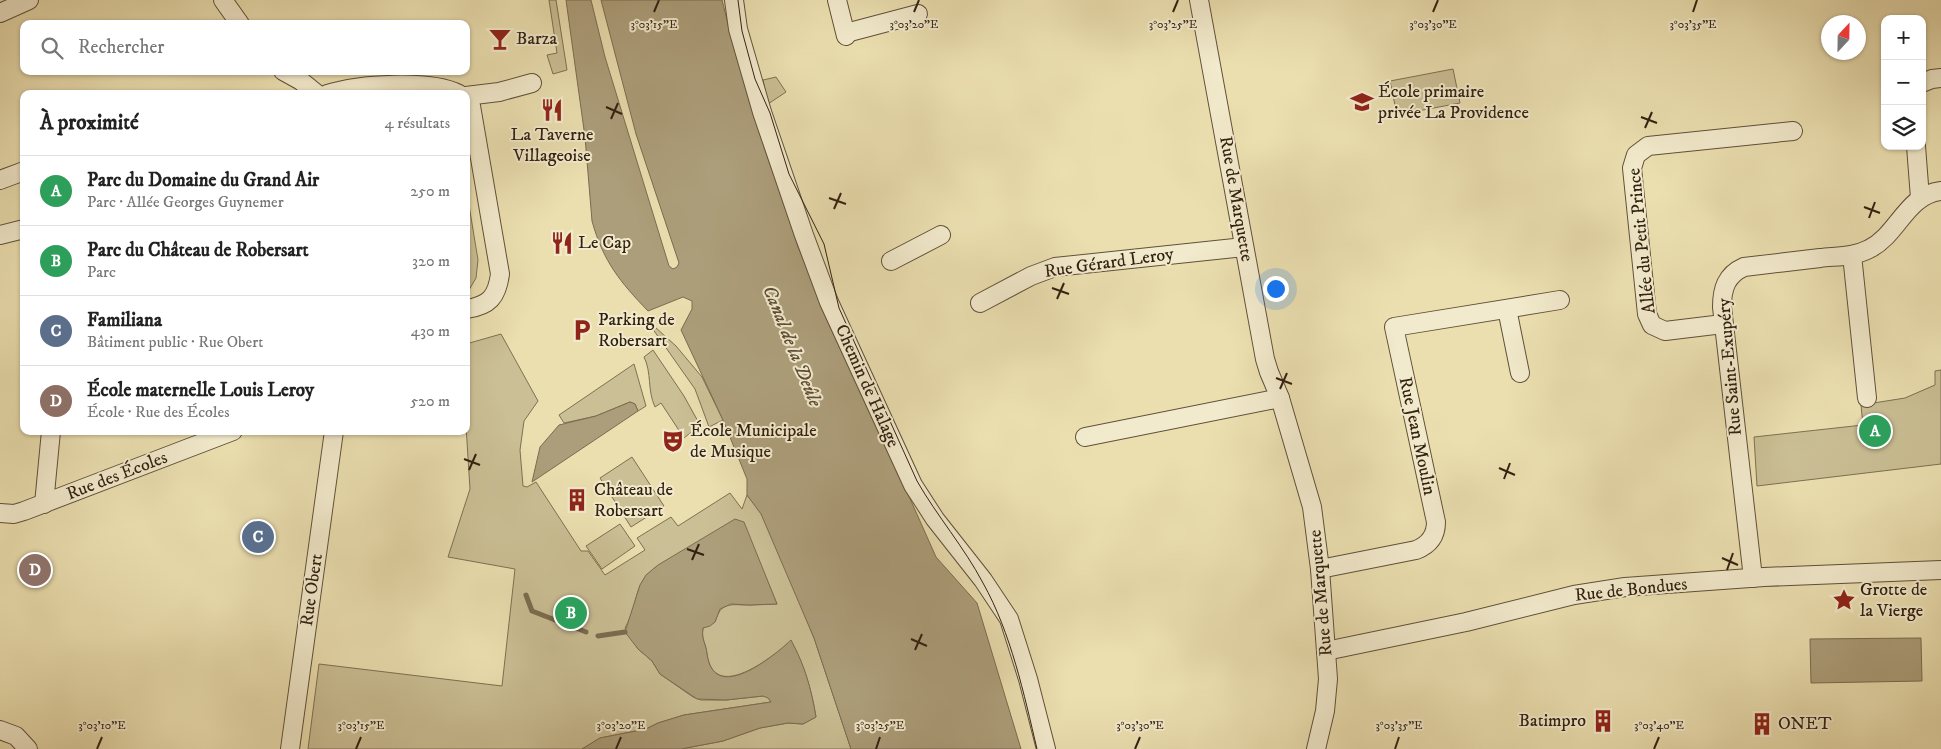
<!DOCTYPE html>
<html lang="fr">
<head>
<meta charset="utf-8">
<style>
	:root { --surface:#fff; --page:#f2f2f2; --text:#222; --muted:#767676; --line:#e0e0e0; --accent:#8f2418 }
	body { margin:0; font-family:"IM FELL DW Pica",serif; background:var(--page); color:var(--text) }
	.controls { position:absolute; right:15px; top:15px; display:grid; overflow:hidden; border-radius:10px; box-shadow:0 1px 4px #0004 }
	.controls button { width:45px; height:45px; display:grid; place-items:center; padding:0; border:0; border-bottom:1px solid var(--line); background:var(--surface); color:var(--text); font:25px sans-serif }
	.compass { position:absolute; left:1821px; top:15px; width:45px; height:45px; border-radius:50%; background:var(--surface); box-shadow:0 1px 4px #0004; rotate:22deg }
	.you { position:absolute; left:1275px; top:288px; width:18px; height:18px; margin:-12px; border:4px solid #fff; border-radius:50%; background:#1a73e8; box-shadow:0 0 0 8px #1a73e833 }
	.badge { display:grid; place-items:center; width:32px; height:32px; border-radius:50%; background:var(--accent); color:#fff; font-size:16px; font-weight:700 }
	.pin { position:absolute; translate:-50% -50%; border:2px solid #fff; box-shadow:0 1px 5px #0006 }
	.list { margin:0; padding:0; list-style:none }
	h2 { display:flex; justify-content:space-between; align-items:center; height:65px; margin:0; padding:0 20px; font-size:21px }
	h2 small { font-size:16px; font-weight:400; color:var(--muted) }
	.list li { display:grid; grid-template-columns:32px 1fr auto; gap:15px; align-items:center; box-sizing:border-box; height:70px; padding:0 20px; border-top:1px solid var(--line) }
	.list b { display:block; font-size:19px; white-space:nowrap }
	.list p { margin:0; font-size:16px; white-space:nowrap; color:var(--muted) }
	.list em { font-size:16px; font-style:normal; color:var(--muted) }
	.icon { flex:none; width:28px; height:28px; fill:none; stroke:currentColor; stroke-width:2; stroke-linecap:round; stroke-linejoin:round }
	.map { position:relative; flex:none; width:1941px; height:749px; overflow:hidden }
	.search { position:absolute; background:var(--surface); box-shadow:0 1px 4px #0004; left:20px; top:20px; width:450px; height:55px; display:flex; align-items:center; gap:12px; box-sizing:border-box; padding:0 18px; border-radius:10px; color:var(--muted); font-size:19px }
	.panel { position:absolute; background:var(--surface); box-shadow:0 1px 4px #0004; left:20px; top:90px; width:450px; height:345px; border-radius:10px }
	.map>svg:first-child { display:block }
	.green { fill:#cbbf95; stroke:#7e7053 }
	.water { fill:#ac9e7a; stroke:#7b6c50 }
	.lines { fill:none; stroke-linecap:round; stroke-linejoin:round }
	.stream { stroke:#7b6c50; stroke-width:5 }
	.minor-casing { stroke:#605039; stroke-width:20 }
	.minor { stroke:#f2eacc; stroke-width:18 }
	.tram { stroke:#312111; stroke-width:1 }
	.ticks { fill:none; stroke:#312111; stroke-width:2 }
	.labels { text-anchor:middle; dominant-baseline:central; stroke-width:4; stroke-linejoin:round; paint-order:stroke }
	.poi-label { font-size:18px; fill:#312111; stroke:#f2eacc; text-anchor:start }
	.street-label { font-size:18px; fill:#312111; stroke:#f2eacc }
	.water-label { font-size:19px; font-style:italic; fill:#5c4d36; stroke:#f2eacc }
	.ticks-label { font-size:12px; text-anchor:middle; fill:#312111; stroke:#f2eacc; stroke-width:4; stroke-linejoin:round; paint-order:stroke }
</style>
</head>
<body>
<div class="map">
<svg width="1941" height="749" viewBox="0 0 1941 749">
	<rect width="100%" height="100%" fill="#ebdfb0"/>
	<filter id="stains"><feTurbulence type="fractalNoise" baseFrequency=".004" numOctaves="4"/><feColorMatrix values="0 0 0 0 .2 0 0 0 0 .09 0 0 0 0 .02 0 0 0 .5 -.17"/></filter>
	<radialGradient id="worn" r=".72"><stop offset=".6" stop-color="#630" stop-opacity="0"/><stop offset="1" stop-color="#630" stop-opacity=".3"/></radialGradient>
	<!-- green -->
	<g class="green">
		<polygon points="549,0 556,0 567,70 553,74 547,55 557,53"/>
		<polygon points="1453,69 1460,103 1397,115 1390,81"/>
		<polygon points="776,77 786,92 768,104 763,80"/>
		<polygon points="466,187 478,260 476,278 469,290 466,290"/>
		<polygon points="645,318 676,346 702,377 723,420 709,427 695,389"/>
		<path d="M501 334 538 401 524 421 520 450 523 486 527 487 536 482 581 551H588L605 575 645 550 637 538 671 517 678 526 730 493 742 509 747 495 761 513 785 566 814 638 851 749H681L723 741 760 728 788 723 803 724 816 717C811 688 805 667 791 641 772 657 714 704 707 654 706 643 701 640 703 628L715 622C721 601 731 605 749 605 758 605 768 604 777 604L764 573 666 561C630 580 642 597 625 628L638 649 652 661 660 674 693 697 701 700H726L763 696 768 697 771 702 684 715 658 723 646 729 600 738 582 749H308L319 664 502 686 515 569 448 557 470 489 466 426V344Z"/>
		<path d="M653 350 684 396 700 425 684 438 661 403 655 407C647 390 652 373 644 357Z"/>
		<polygon points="634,364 646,406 638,411 635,404 630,402 596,416 564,423 559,415"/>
		<polygon points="1941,370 1941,464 1757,486 1754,437 1863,425 1861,405 1905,398 1935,385 1935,371"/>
		<polygon points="632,457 664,506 631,527 600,478"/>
		<polygon points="620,524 635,546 602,569 586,546"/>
	</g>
	<!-- water -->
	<g class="water">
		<path d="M566 0H591L605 57 669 266 673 269 677 267 679 263 636 134 601 0H722L729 28 798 247 936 557 977 603 1021 749H851L814 638 761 514 747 495V479L723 420 681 330 692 309V301L683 297 648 311C620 282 603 261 592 221L585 137Z"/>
		<polygon points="630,402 635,404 638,411 532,482 540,447 559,425 596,416"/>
		<path d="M735 519 744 522 777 604 749 605 731 604 720 609 715 622 710 626 703 628C701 640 706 643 707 654 714 705 773 657 791 640 805 666 811 688 816 717L803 724 788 723 760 728 723 741 681 749H582L600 738 646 729 658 723 684 715 771 702 768 698 763 696 726 700 697 699 660 674 652 661 638 649 625 632 640 585 646 575 658 565Z"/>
		<polygon points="1921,638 1922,681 1811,683 1810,639"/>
	</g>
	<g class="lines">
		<!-- stream -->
		<g class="stream">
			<polyline points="526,595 532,611 586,632"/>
			<polyline points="598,636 625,632"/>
		</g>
		<defs>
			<g id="minor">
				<polyline points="223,0 240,24"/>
				<polyline points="734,0 738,29 762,112 804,235 829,302 913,485 935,519 983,580 1009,619 1028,679 1046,749"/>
				<polyline points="837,0 846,36"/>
				<polyline points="1199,0 1265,359 1269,372 1280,398 1312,507 1320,569 1328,679 1325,711 1316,749"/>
				<polyline points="0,13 29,0"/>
				<polyline points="846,33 918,14"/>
				<polyline points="283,71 301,81 317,94"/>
				<polyline points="1922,83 1932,79 1941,78"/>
				<path d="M327 94C359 84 429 79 459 94"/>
				<polyline points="466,96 499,92 532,83"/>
				<path d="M466 98 471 106 500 274C497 297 489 306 466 309"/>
				<polyline points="1916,146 1920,198"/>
				<polyline points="0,180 24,171"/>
				<polyline points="0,235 24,229"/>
				<polyline points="1852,255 1867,398"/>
				<polyline points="891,261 941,235"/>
				<polyline points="980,303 1031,276 1055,267 1244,247"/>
				<polyline points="1507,309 1520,373"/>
				<polyline points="1723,324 1665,331 1652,325 1647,314 1632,168 1636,155 1648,146 1793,131"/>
				<polyline points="1085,437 1280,398"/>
				<polyline points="44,504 51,431"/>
				<polyline points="0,513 14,514 24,511 233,431"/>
				<path d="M1320 569 1416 550C1429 545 1436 536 1436 522L1394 327 1560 300"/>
				<path d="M1753 578 1722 307C1722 289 1726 275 1744 267 1769 264 1795 261 1820 258 1836 256 1854 257 1869 249 1898 235 1906 195 1941 191"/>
				<polyline points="1326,651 1466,622 1574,595 1625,587 1764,577 1941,570"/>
				<polyline points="0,730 16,736 28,749"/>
				<polyline points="290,749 334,431"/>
			</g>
		</defs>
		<!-- minor casing -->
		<use href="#minor" class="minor-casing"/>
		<!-- minor -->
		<use href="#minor" class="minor"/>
		<!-- tram -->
		<path class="tram" d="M738 0 742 31 755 79 770 113 789 174 824 244 839 308 917 481C937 516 964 547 983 583 1011 633 1024 694 1037 749"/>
	</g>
	<!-- ticks -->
	<path class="ticks" d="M654 12 659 0M914 12 919 0M1173 12 1178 0M1433 12 1438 0M1693 12 1697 0M606 107 622 114M1641 117 1657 123M611 119 618 103M1645 128 1652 112M829 198 846 204M1864 207 1880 213M834 209 841 193M1869 218 1875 202M1052 288 1069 294M1057 299 1064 283M1276 378 1292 384M1280 389 1287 373M464 459 480 465M1499 468 1515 475M469 470 476 454M1504 479 1510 463M687 549 704 555M1722 558 1738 565M692 560 699 544M1727 570 1733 553M911 639 927 646M915 650 922 634M97 749 102 737M356 749 361 737M616 749 621 737M876 749 880 737M1135 749 1140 737M1395 749 1399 737M1654 749 1659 737"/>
	<!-- icons -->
	<defs>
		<symbol id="bar-bare" viewBox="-9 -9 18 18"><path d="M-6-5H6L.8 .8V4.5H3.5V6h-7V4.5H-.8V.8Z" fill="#8f2418" stroke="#f2eacc" stroke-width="2.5" paint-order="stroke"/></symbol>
		<symbol id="school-bare" viewBox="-9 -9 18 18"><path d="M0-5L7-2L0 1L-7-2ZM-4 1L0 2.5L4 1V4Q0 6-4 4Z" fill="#8f2418" stroke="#f2eacc" stroke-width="2.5" paint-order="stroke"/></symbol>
		<symbol id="restaurant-bare" viewBox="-9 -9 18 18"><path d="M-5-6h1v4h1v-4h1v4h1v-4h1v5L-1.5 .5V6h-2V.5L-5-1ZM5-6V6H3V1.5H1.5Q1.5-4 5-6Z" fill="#8f2418" stroke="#f2eacc" stroke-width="2.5" paint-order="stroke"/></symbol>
		<symbol id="parking-bare" viewBox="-9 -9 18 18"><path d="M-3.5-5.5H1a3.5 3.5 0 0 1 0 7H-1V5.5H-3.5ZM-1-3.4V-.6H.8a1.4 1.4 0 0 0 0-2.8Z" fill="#8f2418" stroke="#f2eacc" stroke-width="2.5" paint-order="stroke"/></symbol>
		<symbol id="theatre-bare" viewBox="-9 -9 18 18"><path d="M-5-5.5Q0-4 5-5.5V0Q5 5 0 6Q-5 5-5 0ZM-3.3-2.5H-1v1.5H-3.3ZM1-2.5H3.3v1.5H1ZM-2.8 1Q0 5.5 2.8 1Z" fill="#8f2418" stroke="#f2eacc" stroke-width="2.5" paint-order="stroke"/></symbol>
		<symbol id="building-bare" viewBox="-9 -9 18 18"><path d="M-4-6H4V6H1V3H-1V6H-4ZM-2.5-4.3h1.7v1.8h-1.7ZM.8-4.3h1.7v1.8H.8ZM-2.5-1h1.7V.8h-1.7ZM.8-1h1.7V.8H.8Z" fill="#8f2418" stroke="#f2eacc" stroke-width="2.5" paint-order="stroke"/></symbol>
		<symbol id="sight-bare" viewBox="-9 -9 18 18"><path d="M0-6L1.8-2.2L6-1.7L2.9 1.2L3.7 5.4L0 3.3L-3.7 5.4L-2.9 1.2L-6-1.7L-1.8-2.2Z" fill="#8f2418" stroke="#f2eacc" stroke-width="2.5" paint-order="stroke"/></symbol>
	</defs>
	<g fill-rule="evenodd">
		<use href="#bar-bare" x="484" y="23" width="32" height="32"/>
		<use href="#school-bare" x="1346" y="86" width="32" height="32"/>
		<use href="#restaurant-bare" x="536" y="94" width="32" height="32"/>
		<use href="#restaurant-bare" x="546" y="227" width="32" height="32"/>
		<use href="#parking-bare" x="566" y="314" width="32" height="32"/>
		<use href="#theatre-bare" x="657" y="425" width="32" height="32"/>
		<use href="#building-bare" x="561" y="484" width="32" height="32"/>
		<use href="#sight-bare" x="1828" y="584" width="32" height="32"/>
		<use href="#building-bare" x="1587" y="705" width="32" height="32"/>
		<use href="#building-bare" x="1746" y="708" width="32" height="32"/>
	</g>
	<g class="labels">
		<!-- poi labels -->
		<g class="poi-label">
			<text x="516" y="39">Barza</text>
			<text x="1378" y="92">École primaire<tspan x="1378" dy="21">privée La Providence</tspan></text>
			<text x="552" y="135" text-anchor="middle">La Taverne<tspan x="552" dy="21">Villageoise</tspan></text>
			<text x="578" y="243">Le Cap</text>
			<text x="598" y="320">Parking de<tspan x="598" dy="21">Robersart</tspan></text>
			<text x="690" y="431">École Municipale<tspan x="690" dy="21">de Musique</tspan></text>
			<text x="594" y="490">Château de<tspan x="594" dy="21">Robersart</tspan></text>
			<text x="1860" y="590">Grotte de<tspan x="1860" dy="21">la Vierge</tspan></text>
			<text x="1586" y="721" text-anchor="end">Batimpro</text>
			<text x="1778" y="724">ONET</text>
		</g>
		<!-- street labels -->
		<g class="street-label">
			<text transform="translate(1236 199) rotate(80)">Rue de Marquette</text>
			<text transform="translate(1642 241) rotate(-96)">Allée du Petit Prince</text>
			<text transform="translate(1109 263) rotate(-8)">Rue Gérard Leroy</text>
			<text transform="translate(1730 367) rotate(-95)">Rue Saint-Exupéry</text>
			<text transform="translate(867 386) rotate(66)">Chemin de Halage</text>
			<text transform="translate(1417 436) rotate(78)">Rue Jean Moulin</text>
			<text transform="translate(117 476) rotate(-21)">Rue des Écoles</text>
			<text transform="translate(312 590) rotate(-82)">Rue Obert</text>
			<text transform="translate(1631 590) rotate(-6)">Rue de Bondues</text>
			<text transform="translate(1321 593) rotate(-95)">Rue de Marquette</text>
		</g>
		<!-- water labels -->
		<g class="water-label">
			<text transform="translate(792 346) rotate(68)">Canal de la Deûle</text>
		</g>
	</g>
	<g class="ticks-label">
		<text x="654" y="28">3°03'15"E</text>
		<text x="914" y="28">3°03'20"E</text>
		<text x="1173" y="28">3°03'25"E</text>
		<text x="1433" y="28">3°03'30"E</text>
		<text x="1693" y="28">3°03'35"E</text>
		<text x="102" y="729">3°03'10"E</text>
		<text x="361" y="729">3°03'15"E</text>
		<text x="621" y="729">3°03'20"E</text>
		<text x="880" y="729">3°03'25"E</text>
		<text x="1140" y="729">3°03'30"E</text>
		<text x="1399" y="729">3°03'35"E</text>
		<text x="1659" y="729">3°03'40"E</text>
	</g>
	<rect width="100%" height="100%" filter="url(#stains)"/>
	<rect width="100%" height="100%" fill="url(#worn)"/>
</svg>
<div class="controls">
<button>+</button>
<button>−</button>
<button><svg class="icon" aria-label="layers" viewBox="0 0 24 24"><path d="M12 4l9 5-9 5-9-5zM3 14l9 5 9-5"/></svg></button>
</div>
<svg class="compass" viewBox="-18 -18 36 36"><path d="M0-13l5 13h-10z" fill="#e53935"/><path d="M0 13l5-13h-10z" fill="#767676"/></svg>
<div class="you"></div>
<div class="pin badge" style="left:1875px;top:431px;background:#2e9e5b">A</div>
<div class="pin badge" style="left:571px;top:613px;background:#2e9e5b">B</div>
<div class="pin badge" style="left:258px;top:537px;background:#5c6f8a">C</div>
<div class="pin badge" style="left:35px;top:570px;background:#8d6e63">D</div>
<div class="search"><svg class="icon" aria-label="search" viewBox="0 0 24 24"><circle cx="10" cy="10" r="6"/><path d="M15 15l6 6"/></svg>Rechercher</div>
<section class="panel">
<h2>À proximité<small>4 résultats</small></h2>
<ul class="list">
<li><span class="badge" style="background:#2e9e5b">A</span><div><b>Parc du Domaine du Grand Air</b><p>Parc · Allée Georges Guynemer</p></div><em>250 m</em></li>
<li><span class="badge" style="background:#2e9e5b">B</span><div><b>Parc du Château de Robersart</b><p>Parc</p></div><em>320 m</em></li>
<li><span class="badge" style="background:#5c6f8a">C</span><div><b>Familiana</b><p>Bâtiment public · Rue Obert</p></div><em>430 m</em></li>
<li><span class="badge" style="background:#8d6e63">D</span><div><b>École maternelle Louis Leroy</b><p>École · Rue des Écoles</p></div><em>520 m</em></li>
</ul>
</section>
</div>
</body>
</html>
